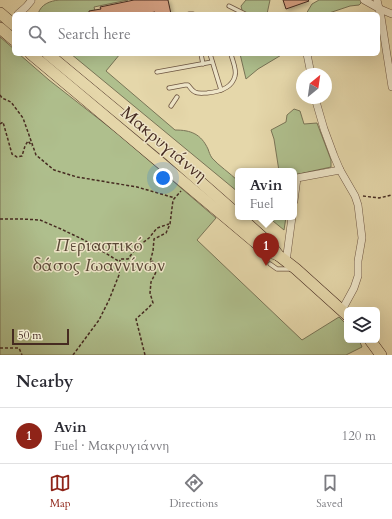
<!DOCTYPE html>
<html lang="en">
<head>
<meta charset="utf-8">
<style>
	:root { --surface:#fff; --page:#f2f2f3; --text:#2b2b33; --muted:#7c7c81; --line:#e1e1e2; --accent:#8f2418 }
	body { margin:0; font-family:Cardo,serif; background:var(--page); color:var(--text) }
	.controls { position:absolute; right:12px; bottom:12px; display:grid; overflow:hidden; border-radius:6px; box-shadow:0 4px 16px #0002 }
	.controls button { width:36px; height:36px; display:grid; place-items:center; padding:0; border:0; border-bottom:1px solid var(--line); background:var(--surface); color:var(--text); font:20px sans-serif }
	.compass { position:absolute; left:296px; top:68px; width:36px; height:36px; border-radius:50%; background:var(--surface); box-shadow:0 4px 16px #0002; rotate:29deg }
	.scale { position:absolute; left:12px; bottom:10px; width:57px; box-sizing:border-box; padding-left:4px; border:2px solid #462b21; border-top:0; font-size:11px; line-height:14px; white-space:nowrap; color:#462b21; -webkit-text-stroke:3px #eee5c8; paint-order:stroke }
	.you { position:absolute; left:163px; top:178px; width:14px; height:14px; margin:-10px; border:3px solid #fff; border-radius:50%; background:#1a73e8; box-shadow:0 0 0 6px #1a73e833 }
	.badge { display:grid; place-items:center; width:26px; height:26px; border-radius:50%; background:var(--accent); color:#fff; font-size:13px; font-weight:700 }
	.pin { position:absolute; translate:-50% -33px; filter:drop-shadow(0 1px 2px #0008) }
	.pin::after { content:''; position:absolute; top:21px; width:14px; height:12px; background:inherit; clip-path:polygon(0 0,100% 0,50% 100%) }
	.popup { position:absolute; left:235px; top:168px; width:62px; height:52px; box-sizing:border-box; display:grid; place-content:center; border-radius:6px; background:var(--surface); filter:drop-shadow(0 1px 3px #0005); font-size:13px; white-space:nowrap; color:var(--muted) }
	.popup b { font-size:15px; color:var(--text) }
	.popup::after { content:''; position:absolute; left:50%; top:100%; margin-left:-8px; border:8px solid transparent; border-top-color:var(--surface) }
	.list { margin:0; padding:0; list-style:none }
	h2 { display:flex; justify-content:space-between; align-items:center; height:52px; margin:0; padding:0 16px; font-size:17px }
	h2 small { font-size:13px; font-weight:400; color:var(--muted) }
	.list li { display:grid; grid-template-columns:26px 1fr auto; gap:12px; align-items:center; box-sizing:border-box; height:56px; padding:0 16px; border-top:1px solid var(--line) }
	.list b { display:block; font-size:15px; white-space:nowrap }
	.list p { margin:0; font-size:13px; white-space:nowrap; color:var(--muted) }
	.list em { font-size:13px; font-style:normal; color:var(--muted) }
	.icon { flex:none; width:22px; height:22px; fill:none; stroke:currentColor; stroke-width:2; stroke-linecap:round; stroke-linejoin:round }
	.map { position:relative; flex:none; width:392px; height:355px; overflow:hidden }
	.search { position:absolute; background:var(--surface); box-shadow:0 4px 16px #0002; left:12px; right:12px; top:12px; height:44px; display:flex; align-items:center; gap:10px; box-sizing:border-box; padding:0 14px; border-radius:6px; color:var(--muted); font-size:15px }
	.sheet { height:108px; background:var(--surface) }
	nav { display:flex; justify-content:space-around; align-items:center; box-sizing:border-box; height:56px; border-top:1px solid var(--line); background:var(--surface); font-size:11px; color:var(--muted) }
	nav a { display:grid; justify-items:center; gap:2px }
	nav .on { color:var(--accent) }
	.map>svg:first-child { display:block }
	.green { fill:#afbf8d; stroke:#7a7557 }
	.building { fill:#d5a082; stroke:#462b21; filter:url(#shadow) }
	.lines { fill:none; stroke-linecap:round; stroke-linejoin:round }
	.service-casing { stroke:#6e5643; stroke-width:5 }
	.minor-casing { stroke:#6e5643; stroke-width:8 }
	.primary-casing { stroke:#462b21; stroke-width:12 }
	.path { stroke:#462b21; stroke-width:1.5; stroke-dasharray:3 2; stroke-linecap:butt }
	.service { stroke:#eee5c8; stroke-width:3.5 }
	.minor { stroke:#eee5c8; stroke-width:7 }
	.primary { stroke:#e5d7aa; stroke-width:11 }
	.labels { text-anchor:middle; dominant-baseline:central; stroke-width:3; stroke-linejoin:round; paint-order:stroke }
	.street-label { font-size:17px; fill:#462b21; stroke:#eee5c8 }
	.park-label { font-size:17px; font-style:italic; fill:#5b4937; stroke:#eee5c8 }
</style>
</head>
<body>
<div class="map">
<svg width="392" height="355" viewBox="0 0 392 355">
	<defs>
		<filter id="shadow"><feDropShadow dx="2" dy="2" stdDeviation="2" flood-color="#0004"/></filter>
	</defs>
	<rect width="100%" height="100%" fill="#e5d7aa"/>
	<filter id="stains"><feTurbulence type="fractalNoise" baseFrequency=".005" numOctaves="4"/><feColorMatrix values="0 0 0 0 .2 0 0 0 0 .09 0 0 0 0 .02 0 0 0 .5 -.17"/></filter>
	<radialGradient id="worn" r=".72"><stop offset=".6" stop-color="#630" stop-opacity="0"/><stop offset="1" stop-color="#630" stop-opacity=".3"/></radialGradient>
	<!-- green -->
	<g class="green">
		<path d="M59 0H128L94 7 96 14H38C41 4 50 1 59 0Z"/>
		<polygon points="246,0 270,0 267,14 243,14 241,6"/>
		<polygon points="319,0 361,0 361,3 359,5 350,6 326,14 306,14 312,4"/>
		<polygon points="0,37 14,49 14,54 19,54 49,80 118,134 216,218 197,240 302,340 339,317 347,325 347,340 359,340 362,347 346,355 0,355"/>
		<path d="M71 54H120L106 71 175 130C191 130 201 134 208 149 209 152 210 155 212 158 219 166 230 173 238 181V192Z"/>
		<polygon points="240,54 283,54 258,69 246,79"/>
		<polygon points="294,109 300,111 304,124 317,123 331,160 331,167 294,175 294,171 279,171 274,139 271,130 286,122 287,115"/>
		<polygon points="268,217 286,217 284,230"/>
	</g>
	<!-- building -->
	<g class="building">
		<polygon points="134,0 168,0 171,14 156,14 155,12 144,14 89,14 89,11 101,9 100,7"/>
		<polygon points="283,0 308,0 309,1 286,9"/>
	</g>
	<g class="lines">
		<defs>
			<g id="service">
				<polyline points="229,6 245,14"/>
				<polyline points="189,14 193,14"/>
				<polyline points="201,54 203,64"/>
				<polyline points="210,54 221,90"/>
				<polyline points="157,72 212,62"/>
				<path d="M169 88 185 85H188C190 87 192 91 195 92 198 94 203 93 207 93 218 92 232 88 235 76 237 69 232 60 231 54"/>
				<polyline points="171,106 177,97"/>
				<polyline points="266,253 267,261"/>
				<polyline points="270,264 277,269 291,269"/>
			</g>
			<g id="minor">
				<polyline points="364,0 380,9 392,14"/>
				<polyline points="377,0 381,17 392,87"/>
				<polyline points="18,14 26,7 31,1"/>
				<polyline points="307,54 311,74"/>
				<polyline points="315,98 324,129 334,156 340,170 355,196 358,205 362,238 358,261 358,276 354,288 342,310"/>
				<polyline points="294,201 297,178 340,170"/>
				<polyline points="286,262 292,217"/>
			</g>
			<g id="primary">
				<polyline points="0,13 14,25"/>
				<polyline points="0,28 14,40"/>
				<polyline points="31,54 255,242 265,250 278,255"/>
				<polyline points="48,54 171,156 238,215"/>
				<polyline points="240,217 270,244 278,255 296,269 347,315"/>
				<polyline points="370,340 381,355"/>
			</g>
		</defs>
		<!-- service casing -->
		<use href="#service" class="service-casing"/>
		<!-- minor casing -->
		<use href="#minor" class="minor-casing"/>
		<!-- primary casing -->
		<use href="#primary" class="primary-casing"/>
		<!-- path -->
		<g class="path">
			<polyline points="0,95 2,98 11,102 23,118 29,135 36,155 54,170 77,177 137,187 175,198"/>
			<polyline points="0,124 3,122 12,154 17,157 22,156 25,146 28,141 32,146"/>
			<polyline points="363,196 379,198 392,195"/>
			<polyline points="0,219 22,219 40,220 61,229 84,240 120,262"/>
			<polyline points="0,348 19,348 22,355"/>
			<polyline points="73,355 99,320 109,300 119,275 120,259 128,259 136,248 149,238 157,228 169,224"/>
			<polyline points="145,355 136,319 147,309 153,303 150,293 151,282 156,272 154,261 150,262 153,251 154,239 166,233 170,224 173,200 181,191"/>
		</g>
		<!-- service -->
		<use href="#service" class="service"/>
		<!-- minor -->
		<use href="#minor" class="minor"/>
		<!-- primary -->
		<use href="#primary" class="primary"/>
	</g>
	<g class="labels">
		<!-- street labels -->
		<g class="street-label">
			<text transform="translate(164 144) rotate(40)">Μακρυγιάννη</text>
		</g>
		<!-- park labels -->
		<g class="park-label">
			<text x="99" y="245">Περιαστικό<tspan x="99" dy="20">δάσος Ιωαννίνων</tspan></text>
		</g>
	</g>
	<rect width="100%" height="100%" filter="url(#stains)"/>
	<rect width="100%" height="100%" fill="url(#worn)"/>
</svg>
<div class="controls">
<button><svg class="icon" aria-label="layers" viewBox="0 0 24 24"><path d="M12 4l9 5-9 5-9-5zM3 14l9 5 9-5"/></svg></button>
</div>
<svg class="compass" viewBox="-18 -18 36 36"><path d="M0-13l5 13h-10z" fill="#e53935"/><path d="M0 13l5-13h-10z" fill="#7c7c81"/></svg>
<div class="scale">50 m</div>
<div class="you"></div>
<div class="pin badge" style="left:266px;top:266px">1</div>
<div class="popup"><b>Avin</b>Fuel</div>
<div class="search"><svg class="icon" aria-label="search" viewBox="0 0 24 24"><circle cx="10" cy="10" r="6"/><path d="M15 15l6 6"/></svg>Search here</div>
</div>
<section class="sheet">
<h2>Nearby<small></small></h2>
<ul class="list">
<li><span class="badge">1</span><div><b>Avin</b><p>Fuel · Μακρυγιάννη</p></div><em>120 m</em></li>
</ul>
</section>
<nav>
<a class="on"><svg class="icon" aria-label="map" viewBox="0 0 24 24"><path d="M3 6l6-2 6 2 6-2v14l-6 2-6-2-6 2zM9 4v14M15 6v14"/></svg>Map</a>
<a><svg class="icon" aria-label="directions" viewBox="0 0 24 24"><path d="M12 3l9 9-9 9-9-9zM9 14v-3h6M13 9l2 2-2 2"/></svg>Directions</a>
<a><svg class="icon" aria-label="saved" viewBox="0 0 24 24"><path d="M7 4h10v16l-5-4-5 4z"/></svg>Saved</a>
</nav>
</body>
</html>
